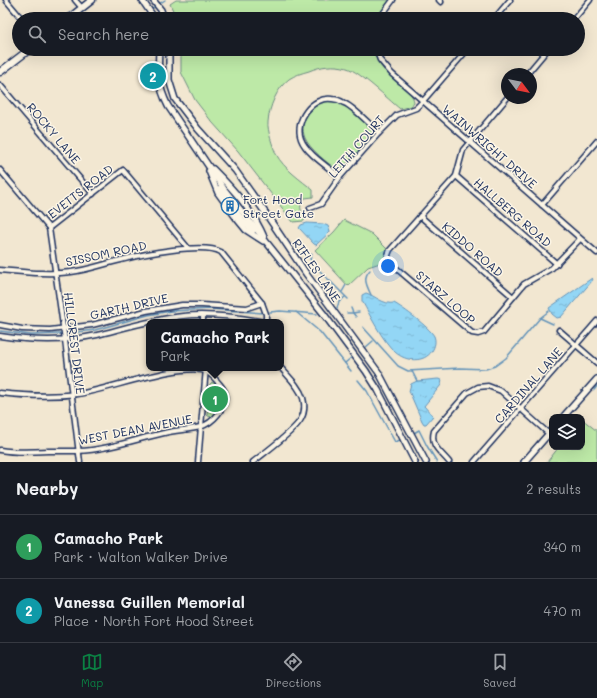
<!DOCTYPE html>
<html lang="en">
<head>
<meta charset="utf-8">
<style>
	:root { --surface:#171b24; --page:#20242c; --text:#f1f3f6; --muted:#9ea1a6; --line:#363941; --accent:#0b8043 }
	body { margin:0; font-family:Mali,sans-serif; background:var(--page); color:var(--text) }
	.controls { position:absolute; right:12px; bottom:12px; display:grid; overflow:hidden; border-radius:8px; box-shadow:0 4px 16px #0002 }
	.controls button { width:36px; height:36px; display:grid; place-items:center; padding:0; border:0; border-bottom:1px solid var(--line); background:var(--surface); color:var(--text); font:20px sans-serif }
	.compass { position:absolute; left:501px; top:68px; width:36px; height:36px; border-radius:50%; background:var(--surface); box-shadow:0 4px 16px #0002; rotate:122deg }
	.you { position:absolute; left:388px; top:266px; width:14px; height:14px; margin:-10px; border:3px solid #fff; border-radius:50%; background:#1a73e8; box-shadow:0 0 0 6px #1a73e833 }
	.badge { display:grid; place-items:center; width:26px; height:26px; border-radius:50%; background:var(--accent); color:#fff; font-size:13px; font-weight:700 }
	.pin { position:absolute; translate:-50% -50%; border:2px solid #fff; box-shadow:0 1px 4px #0006 }
	.popup { position:absolute; left:146px; top:319px; width:138px; height:52px; box-sizing:border-box; display:grid; place-content:center; border-radius:8px; background:var(--surface); filter:drop-shadow(0 1px 3px #0005); font-size:13px; white-space:nowrap; color:var(--muted) }
	.popup b { font-size:15px; color:var(--text) }
	.popup::after { content:''; position:absolute; left:50%; top:100%; margin-left:-8px; border:8px solid transparent; border-top-color:var(--surface) }
	.list { margin:0; padding:0; list-style:none }
	h2 { display:flex; justify-content:space-between; align-items:center; height:52px; margin:0; padding:0 16px; font-size:17px }
	h2 small { font-size:13px; font-weight:400; color:var(--muted) }
	.list li { display:grid; grid-template-columns:26px 1fr auto; gap:12px; align-items:center; box-sizing:border-box; height:64px; padding:0 16px; border-top:1px solid var(--line) }
	.list b { display:block; font-size:15px; white-space:nowrap }
	.list p { margin:0; font-size:13px; white-space:nowrap; color:var(--muted) }
	.list em { font-size:13px; font-style:normal; color:var(--muted) }
	.icon { flex:none; width:22px; height:22px; fill:none; stroke:currentColor; stroke-width:2; stroke-linecap:round; stroke-linejoin:round }
	.map { position:relative; flex:none; width:597px; height:462px; overflow:hidden }
	.search { position:absolute; background:var(--surface); box-shadow:0 4px 16px #0002; left:12px; right:12px; top:12px; height:44px; display:flex; align-items:center; gap:10px; box-sizing:border-box; padding:0 14px; border-radius:22px; color:var(--muted); font-size:15px }
	.sheet { height:180px; background:var(--surface) }
	nav { display:flex; justify-content:space-around; align-items:center; box-sizing:border-box; height:56px; border-top:1px solid var(--line); background:var(--surface); font-size:11px; color:var(--muted) }
	nav a { display:grid; justify-items:center; gap:2px }
	nav .on { color:var(--accent) }
	.map>svg:first-child { display:block }
	.green { fill:#bde9a7; stroke:#6c8c82 }
	.water { fill:url(#water-ripples); stroke:#6393b9 }
	.lines { fill:none; stroke-linecap:round; stroke-linejoin:round }
	.stream { stroke:#6393b9; stroke-width:1.5 }
	.minor-casing { stroke:#1b2f5e; stroke-width:7 }
	.tertiary-casing { stroke:#1b2f5e; stroke-width:8 }
	.secondary-casing { stroke:#1b2f5e; stroke-width:9 }
	.minor { stroke:#fcf5e5; stroke-width:4 }
	.tertiary { stroke:#fcf5e5; stroke-width:5 }
	.secondary { stroke:#fcf5e5; stroke-width:6 }
	.labels { text-anchor:middle; dominant-baseline:central; stroke-width:3; stroke-linejoin:round; paint-order:stroke }
	.street-label { font-size:12px; fill:#1b2f5e; stroke:#fcf5e5 }
	.poi-label { font-size:12px; fill:#1b2f5e; stroke:#fcf5e5; text-anchor:start }
</style>
</head>
<body>
<div class="map">
<svg width="597" height="462" viewBox="0 0 597 462">
	<defs>
		<pattern id="water-ripples" width="26" height="14" patternUnits="userSpaceOnUse"><rect width="26" height="14" fill="#93d6f5"/><path d="M2 4q2-2 4 0t4 0M15 11q2-2 4 0t4 0" fill="none" stroke="#7eb8d4"/></pattern>
	</defs>
	<rect width="100%" height="100%" fill="#f2e7d1"/>
	<filter id="ink" filterUnits="userSpaceOnUse"><feTurbulence type="fractalNoise" baseFrequency=".025" numOctaves="2"/><feDisplacementMap in="SourceGraphic" scale="8" xChannelSelector="R" yChannelSelector="G"/><feConvolveMatrix kernelMatrix="1 2 1 2 8 2 1 2 1" color-interpolation-filters="sRGB"/></filter>
	<g filter="url(#ink)">
		<!-- green -->
		<g class="green">
			<polygon points="176,0 390,0 376,19 177,19 170,4"/>
			<path d="M181 49H373C375 56 378 63 383 69 391 79 413 90 414 102L411 106 400 109C388 99 360 72 347 68 334 64 321 66 309 71 302 73 295 75 289 79 277 88 269 107 268 122 267 130 273 147 276 154 284 169 301 180 313 190V197L305 198C299 204 299 211 306 216L304 221 293 222 238 151 212 122 195 100 181 72Z"/>
			<path d="M328 101C345 102 363 118 374 131L372 135 343 168 338 170C329 165 309 148 305 138 298 120 311 105 328 101Z"/>
			<polygon points="344,220 372,234 387,249 385,253 386,261 368,267 348,286 315,250 334,232"/>
			<path d="M212 382C228 391 224 407 212 417L208 416 207 415 210 384Z"/>
			<polygon points="582,419 597,431 597,462 547,462 559,447 582,447"/>
		</g>
		<!-- water -->
		<g class="water">
			<polygon points="307,223 323,224 328,226 330,232 316,245 314,244 299,228 301,225"/>
			<polygon points="592,278 593,279 592,281 561,317 557,318 552,314 549,308"/>
			<path d="M366 293C376 296 383 305 394 303 403 308 429 327 434 336 436 341 435 346 432 351 424 363 406 362 395 352 382 340 371 317 362 301V295Z"/>
			<polygon points="438,379 442,380 441,385 424,406 433,416 426,424 424,424 422,421 409,391 411,384 417,381"/>
		</g>
		<g class="lines">
			<!-- stream -->
			<g class="stream">
				<polyline points="159,4 165,0"/>
				<polyline points="152,9 155,7"/>
				<polyline points="312,254 310,259 314,265 348,299"/>
				<path d="M370 270C362 278 367 286 371 295"/>
				<polyline points="342,292 346,285"/>
				<polyline points="337,308 339,302 345,297"/>
				<polyline points="351,308 353,313 359,312"/>
				<polyline points="270,312 280,311 317,314"/>
				<polyline points="296,312 320,332 351,371"/>
				<polyline points="347,313 353,313 356,317"/>
				<polyline points="540,318 549,311"/>
				<polyline points="363,327 398,366 408,371 460,368 486,369 495,366 506,358 540,318 553,324"/>
				<polyline points="0,331 31,335 61,334"/>
				<polyline points="68,333 95,330 148,315 171,311 210,309 263,313"/>
				<polyline points="366,347 373,341"/>
				<polyline points="345,363 352,357"/>
				<polyline points="412,371 417,381"/>
				<polyline points="358,380 367,391 395,442 400,440"/>
				<polyline points="594,390 597,386"/>
				<polyline points="414,433 419,430 427,446 437,462"/>
			</g>
			<defs>
				<g id="minor">
					<polyline points="6,0 22,19"/>
					<polyline points="75,0 82,8"/>
					<polyline points="439,0 441,2"/>
					<polyline points="379,19 393,0"/>
					<polyline points="494,19 510,0"/>
					<polyline points="574,19 590,0"/>
					<polyline points="376,49 380,60 392,74 597,253"/>
					<polyline points="527,74 548,49"/>
					<polyline points="0,85 93,194"/>
					<polyline points="507,98 463,150 456,176 390,250 388,255 389,262 472,333 478,334 484,332 524,284 552,268 580,239"/>
					<polyline points="0,170 49,228"/>
					<polyline points="456,176 557,264"/>
					<path d="M340 177C328 167 306 153 301 139 294 121 312 96 332 99 336 99 341 101 344 103 352 106 371 125 379 133"/>
					<polyline points="542,205 597,141"/>
					<polyline points="310,208 321,204 340,177 379,133 397,115 416,108 423,101 468,49"/>
					<polyline points="420,216 513,297"/>
					<polyline points="49,228 65,340 80,462"/>
					<polyline points="49,228 123,170 188,248"/>
					<path d="M0 270C24 272 47 275 71 272 88 270 104 264 121 260 142 254 204 242 221 252L262 303 266 314V322"/>
					<polyline points="203,316 203,322"/>
					<polyline points="0,325 22,329 50,330 92,325 146,311 182,305 202,305 247,308 262,303"/>
					<polyline points="559,330 597,363"/>
					<path d="M0 336C32 341 65 342 97 335 125 328 153 319 183 316 210 313 238 317 264 322"/>
					<path d="M0 393C26 396 53 397 78 394 106 390 184 362 205 371 211 373 224 388 225 393 227 408 213 423 200 427 189 430 176 430 164 433 136 439 107 450 78 451 68 451 58 451 48 451 32 452 16 453 0 450"/>
					<polyline points="198,462 206,368"/>
					<path d="M253 462C264 453 295 431 301 419 305 412 305 405 303 398 299 386 289 377 281 368"/>
					<path d="M449 462C440 451 430 446 434 431L467 393 478 387 488 386 501 391 549 434"/>
					<polyline points="474,462 597,321"/>
				</g>
				<g id="tertiary">
					<polyline points="142,0 155,19"/>
					<polyline points="153,0 161,10 164,19"/>
					<path d="M159 49C158 73 157 84 168 106L224 189 323 313 366 371 378 390 415 462"/>
					<polyline points="169,49 169,80 175,99 198,129 235,170 262,208 307,275 379,373 426,462"/>
					<path d="M213 169C233 189 253 211 264 237"/>
					<polyline points="209,171 218,193 237,219 246,230 263,241"/>
					<polyline points="220,188 240,217 253,231"/>
					<polyline points="563,417 597,379"/>
					<polyline points="524,462 552,430"/>
				</g>
				<g id="secondary">
					<polyline points="68,19 92,0"/>
					<polyline points="0,72 30,49"/>
				</g>
			</defs>
			<!-- minor casing -->
			<use href="#minor" class="minor-casing"/>
			<!-- tertiary casing -->
			<use href="#tertiary" class="tertiary-casing"/>
			<!-- secondary casing -->
			<use href="#secondary" class="secondary-casing"/>
			<!-- minor -->
			<use href="#minor" class="minor"/>
			<!-- tertiary -->
			<use href="#tertiary" class="tertiary"/>
			<!-- secondary -->
			<use href="#secondary" class="secondary"/>
		</g>
	</g>
	<!-- icons -->
	<defs>
		<symbol id="building-ring" viewBox="-11 -11 22 22"><circle r="9.5" fill="#fcf5e5" stroke="#1f6fb2" stroke-width="1.5"/><path d="M-4-6H4V6H1V3H-1V6H-4ZM-2.5-4.3h1.7v1.8h-1.7ZM.8-4.3h1.7v1.8H.8ZM-2.5-1h1.7V.8h-1.7ZM.8-1h1.7V.8H.8Z" fill="#1f6fb2"/></symbol>
	</defs>
	<g fill-rule="evenodd">
		<use href="#building-ring" x="220" y="196" width="20" height="20"/>
	</g>
	<g class="labels">
		<!-- street labels -->
		<g class="street-label">
			<text transform="translate(54 133) rotate(50)">ROCKY LANE</text>
			<text transform="translate(356 146) rotate(-49)">LEITH COURT</text>
			<text transform="translate(490 146) rotate(41)">WAINWRIGHT DRIVE</text>
			<text transform="translate(80 191) rotate(-38)">EVETTS ROAD</text>
			<text transform="translate(513 212) rotate(41)">HALLBERG ROAD</text>
			<text transform="translate(473 249) rotate(41)">KIDDO ROAD</text>
			<text transform="translate(106 253) rotate(-12)">SISSOM ROAD</text>
			<text transform="translate(317 270) rotate(55)">RIFLES LANE</text>
			<text transform="translate(446 297) rotate(41)">STARZ LOOP</text>
			<text transform="translate(129 306) rotate(-13)">GARTH DRIVE</text>
			<text transform="translate(75 343) rotate(83)">HILLCREST DRIVE</text>
			<text transform="translate(528 385) rotate(-49)">CARDINAL LANE</text>
			<text transform="translate(135 429) rotate(-11)">WEST DEAN AVENUE</text>
		</g>
		<!-- poi labels -->
		<g class="poi-label">
			<text x="243" y="199">Fort Hood<tspan x="243" dy="14">Street Gate</tspan></text>
		</g>
	</g>
</svg>
<div class="controls">
<button><svg class="icon" aria-label="layers" viewBox="0 0 24 24"><path d="M12 4l9 5-9 5-9-5zM3 14l9 5 9-5"/></svg></button>
</div>
<svg class="compass" viewBox="-18 -18 36 36"><path d="M0-13l5 13h-10z" fill="#e53935"/><path d="M0 13l5-13h-10z" fill="#9ea1a6"/></svg>
<div class="you"></div>
<div class="pin badge" style="left:215px;top:399px;background:#2e9e5b">1</div>
<div class="popup"><b>Camacho Park</b>Park</div>
<div class="pin badge" style="left:153px;top:76px;background:#0f9aa8">2</div>
<div class="search"><svg class="icon" aria-label="search" viewBox="0 0 24 24"><circle cx="10" cy="10" r="6"/><path d="M15 15l6 6"/></svg>Search here</div>
</div>
<section class="sheet">
<h2>Nearby<small>2 results</small></h2>
<ul class="list">
<li><span class="badge" style="background:#2e9e5b">1</span><div><b>Camacho Park</b><p>Park · Walton Walker Drive</p></div><em>340 m</em></li>
<li><span class="badge" style="background:#0f9aa8">2</span><div><b>Vanessa Guillen Memorial</b><p>Place · North Fort Hood Street</p></div><em>470 m</em></li>
</ul>
</section>
<nav>
<a class="on"><svg class="icon" aria-label="map" viewBox="0 0 24 24"><path d="M3 6l6-2 6 2 6-2v14l-6 2-6-2-6 2zM9 4v14M15 6v14"/></svg>Map</a>
<a><svg class="icon" aria-label="directions" viewBox="0 0 24 24"><path d="M12 3l9 9-9 9-9-9zM9 14v-3h6M13 9l2 2-2 2"/></svg>Directions</a>
<a><svg class="icon" aria-label="saved" viewBox="0 0 24 24"><path d="M7 4h10v16l-5-4-5 4z"/></svg>Saved</a>
</nav>
</body>
</html>
